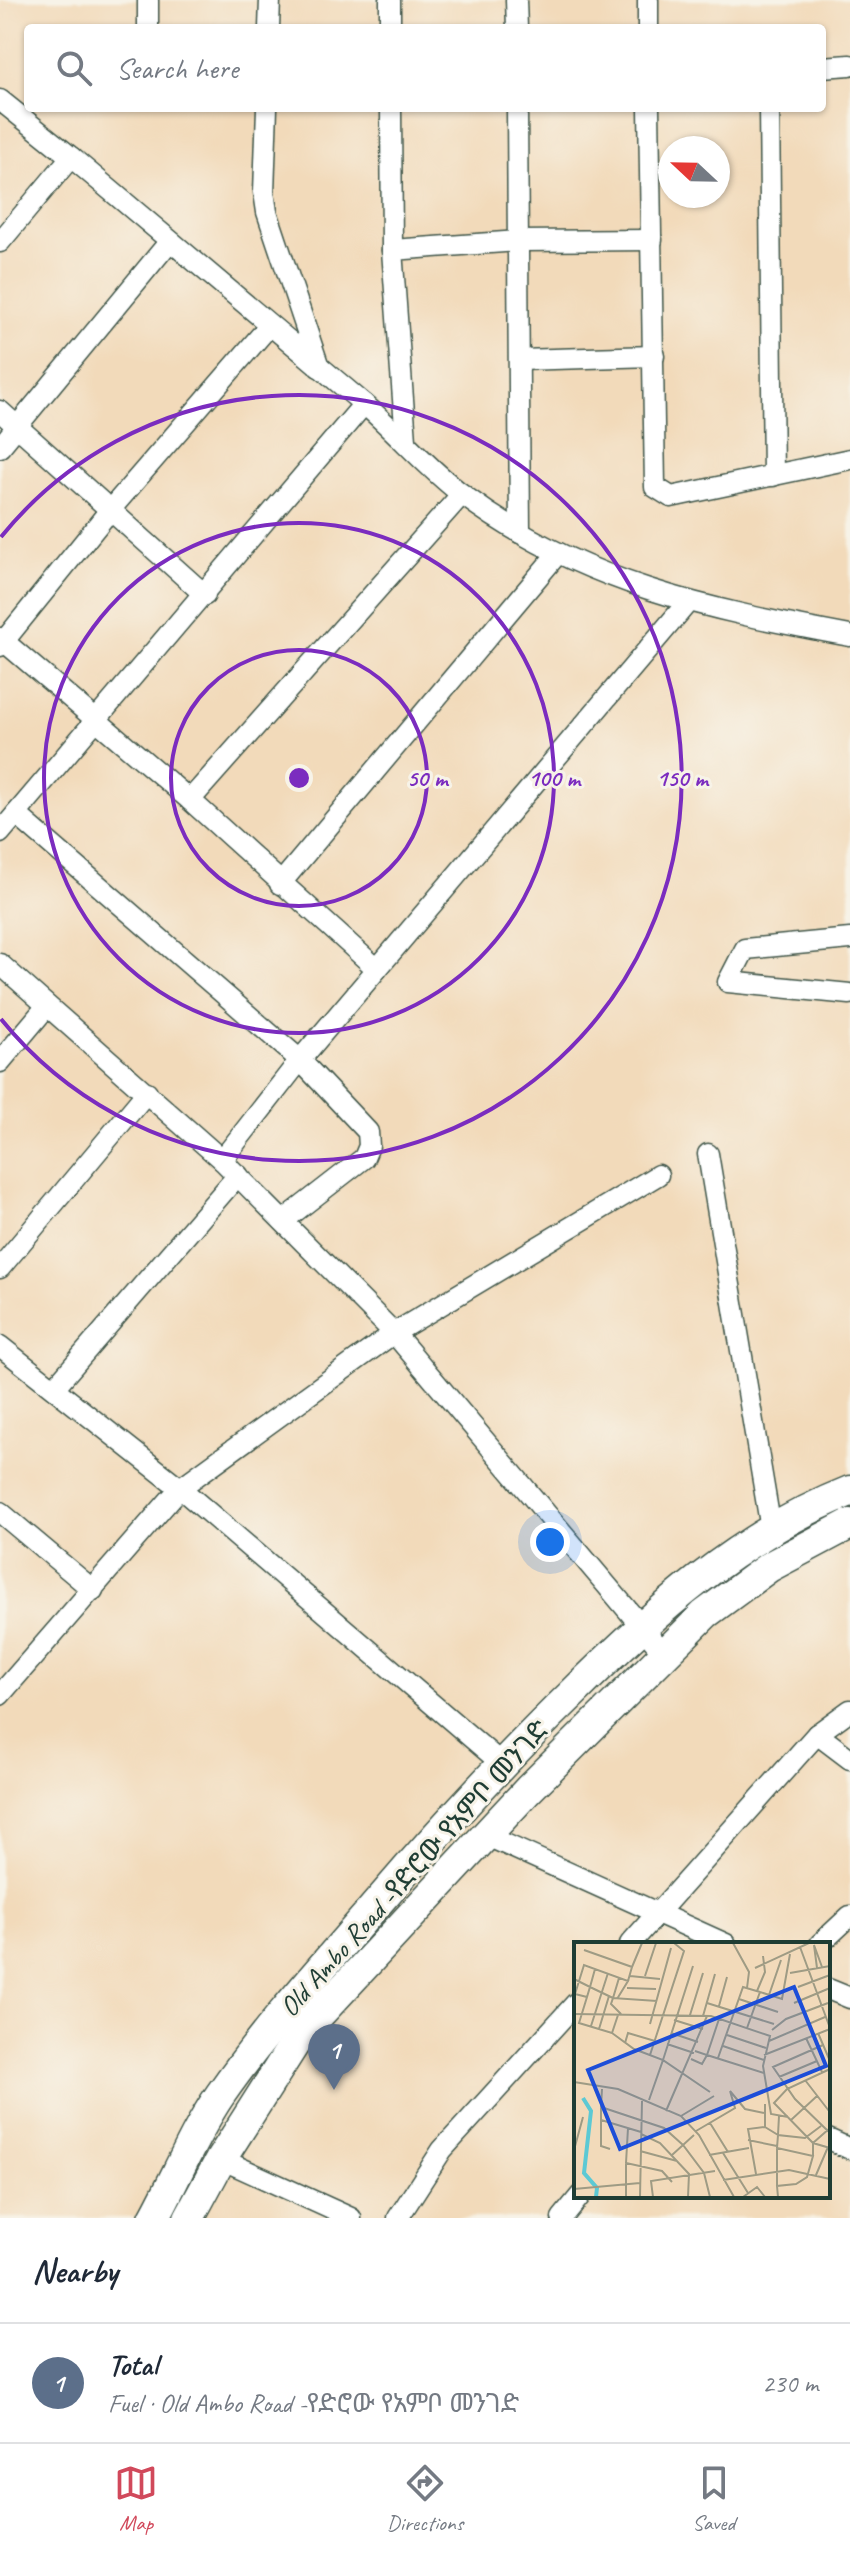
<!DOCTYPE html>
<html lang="en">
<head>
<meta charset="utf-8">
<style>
	:root { --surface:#fff; --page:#f2f2f3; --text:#1f2937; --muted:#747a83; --line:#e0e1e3; --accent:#d1495b }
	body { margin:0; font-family:Caveat,"Noto Sans Ethiopic",sans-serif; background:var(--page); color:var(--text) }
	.compass { position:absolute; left:658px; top:136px; width:72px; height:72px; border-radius:50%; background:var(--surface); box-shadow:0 2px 6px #0004; rotate:292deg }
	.you { position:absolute; left:550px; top:1542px; width:28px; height:28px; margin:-20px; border:6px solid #fff; border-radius:50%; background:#1a73e8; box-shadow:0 0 0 12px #1a73e833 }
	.badge { display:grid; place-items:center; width:52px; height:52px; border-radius:50%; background:var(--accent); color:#fff; font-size:26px; font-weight:700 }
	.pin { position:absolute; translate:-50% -66px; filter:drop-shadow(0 2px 4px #0008) }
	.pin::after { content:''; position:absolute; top:42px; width:28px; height:24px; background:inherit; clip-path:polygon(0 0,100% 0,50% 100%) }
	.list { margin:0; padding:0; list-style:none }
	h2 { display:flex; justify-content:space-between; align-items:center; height:104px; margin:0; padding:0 32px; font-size:34px }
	h2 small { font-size:26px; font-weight:400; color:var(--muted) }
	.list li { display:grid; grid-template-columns:52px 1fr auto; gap:24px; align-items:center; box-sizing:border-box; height:120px; padding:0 32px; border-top:2px solid var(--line) }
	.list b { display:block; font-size:30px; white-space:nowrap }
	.list p { margin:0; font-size:26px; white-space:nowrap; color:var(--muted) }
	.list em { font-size:26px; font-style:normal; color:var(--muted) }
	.icon { flex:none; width:44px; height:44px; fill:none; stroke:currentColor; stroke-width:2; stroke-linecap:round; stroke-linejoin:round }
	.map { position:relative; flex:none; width:850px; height:2218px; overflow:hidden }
	.search { position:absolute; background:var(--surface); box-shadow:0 2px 6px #0004; left:24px; right:24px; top:24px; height:88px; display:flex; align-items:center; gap:20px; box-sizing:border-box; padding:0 28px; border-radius:8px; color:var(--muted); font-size:30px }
	.sheet { height:224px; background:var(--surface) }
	nav { display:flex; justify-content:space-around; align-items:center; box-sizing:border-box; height:112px; border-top:2px solid var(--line); background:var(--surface); font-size:22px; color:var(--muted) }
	nav a { display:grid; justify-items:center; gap:4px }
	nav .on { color:var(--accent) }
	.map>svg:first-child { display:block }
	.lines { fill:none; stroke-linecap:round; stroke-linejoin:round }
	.street-casing { stroke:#3f5548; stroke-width:23 }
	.primary-casing { stroke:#3f5548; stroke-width:33 }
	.street { stroke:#fff; stroke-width:20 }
	.primary { stroke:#fff; stroke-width:30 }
	.ring { fill:none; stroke:#7b2cbf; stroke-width:4 }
	.labels { text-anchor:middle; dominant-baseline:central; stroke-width:6; stroke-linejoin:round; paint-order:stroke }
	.street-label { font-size:28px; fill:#1f3d34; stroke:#f7f3e8 }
	.inset-river { fill:none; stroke:#5cc9d4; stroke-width:4 }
	.inset-road { fill:none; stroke:#9e9b84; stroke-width:2 }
	.view { fill:#1d4ed8; fill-opacity:0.15; stroke:#1d4ed8; stroke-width:4 }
	.inset-edge { fill:none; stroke:#1f3d34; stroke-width:4 }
	.centre { fill:#7b2cbf; stroke:#f7f3e8; stroke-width:4 }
	.ring-label { font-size:24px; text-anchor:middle; font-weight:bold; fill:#7b2cbf; stroke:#f7f3e8; stroke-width:6; stroke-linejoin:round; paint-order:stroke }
</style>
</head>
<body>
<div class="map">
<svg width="850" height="2218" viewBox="0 0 850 2218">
	<rect width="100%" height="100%" fill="#f7f3e8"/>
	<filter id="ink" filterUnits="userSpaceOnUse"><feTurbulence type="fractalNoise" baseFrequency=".0125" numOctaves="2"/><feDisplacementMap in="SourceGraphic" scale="16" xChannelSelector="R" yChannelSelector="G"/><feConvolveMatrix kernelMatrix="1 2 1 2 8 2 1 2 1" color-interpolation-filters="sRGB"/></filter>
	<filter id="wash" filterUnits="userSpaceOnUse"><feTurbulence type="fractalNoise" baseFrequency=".006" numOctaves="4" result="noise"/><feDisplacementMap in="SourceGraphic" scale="32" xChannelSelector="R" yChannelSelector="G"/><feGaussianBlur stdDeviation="1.8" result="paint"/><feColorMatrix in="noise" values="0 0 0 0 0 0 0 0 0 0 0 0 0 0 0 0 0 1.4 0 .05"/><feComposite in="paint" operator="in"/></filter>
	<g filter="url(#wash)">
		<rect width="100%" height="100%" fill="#f2daba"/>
	</g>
	<g filter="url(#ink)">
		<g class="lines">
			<defs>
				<g id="street">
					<polyline points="390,0 390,28"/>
					<polyline points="516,0 517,28"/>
					<polyline points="648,0 648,28"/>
					<polyline points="148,28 148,0"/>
					<polyline points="269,28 270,0"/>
					<polyline points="822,67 850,65"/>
					<polyline points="0,100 71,157 0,242"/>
					<polyline points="267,108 264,192 267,212 319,367"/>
					<polyline points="391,108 392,250 406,440"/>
					<polyline points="517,108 520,533"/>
					<polyline points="649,108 655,487 671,497 850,459"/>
					<polyline points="769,108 773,476"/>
					<polyline points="71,157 364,404"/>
					<polyline points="392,250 519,241 652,240"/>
					<polyline points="520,360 654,356"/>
					<polyline points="0,411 205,595"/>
					<polyline points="0,447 170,241"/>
					<polyline points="0,638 190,800 377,969"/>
					<polyline points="0,646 110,510 269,326"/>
					<polyline points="190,800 462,494"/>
					<polyline points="16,814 300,1060 688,602"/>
					<path d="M0 833 364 404C398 433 428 469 463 495 580 583 710 610 850 636"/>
					<polyline points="280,884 558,553"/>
					<polyline points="850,939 745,949 728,982 850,994"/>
					<polyline points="0,964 222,1160 394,1333 663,1652"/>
					<polyline points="0,1062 47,1006"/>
					<polyline points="708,1154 771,1529"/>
					<polyline points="222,1160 300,1060 368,1132 369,1146 364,1158 283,1221"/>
					<polyline points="0,1268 147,1092"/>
					<polyline points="0,1346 180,1488 394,1333 658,1175"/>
					<polyline points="54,1388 238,1175"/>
					<polyline points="0,1512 93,1590"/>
					<polyline points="0,1695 180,1488 501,1763"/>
					<polyline points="817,1734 850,1759"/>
					<polyline points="485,1835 726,1944"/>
					<polyline points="630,1944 817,1734 850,1710"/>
					<polyline points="820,1944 850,1916"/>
					<polyline points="828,1989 850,1998"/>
					<polyline points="828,2139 850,2149"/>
					<polyline points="221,2159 351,2218"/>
					<polyline points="398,2218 442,2150 576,2003"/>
					<polyline points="562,2218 580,2196"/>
				</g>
				<g id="primary">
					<path d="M154 2218C176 2178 194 2133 220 2095 268 2026 326 1963 381 1899 441 1829 503 1761 570 1696 653 1613 739 1535 850 1491"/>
					<polyline points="189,2218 221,2159 300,2035 528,1790 705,1614 769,1567 850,1524"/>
				</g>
			</defs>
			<!-- street casing -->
			<use href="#street" class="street-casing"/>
			<!-- primary casing -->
			<use href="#primary" class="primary-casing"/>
			<!-- street -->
			<use href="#street" class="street"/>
			<!-- primary -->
			<use href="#primary" class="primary"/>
		</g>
	</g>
	<!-- distance rings -->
	<g class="ring">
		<circle cx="299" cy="778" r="128"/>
		<circle cx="299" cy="778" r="255"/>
		<path d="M1 537A383 383 0 1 1 1 1019"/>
	</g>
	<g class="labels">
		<!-- street labels -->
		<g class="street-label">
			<text transform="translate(414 1868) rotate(-48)">Old Ambo Road -የድሮው የአምቦ መንገድ</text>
		</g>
	</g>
	<!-- overview -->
	<g transform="translate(574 1942)">
		<rect width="256" height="256" fill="#f2daba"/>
		<path class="inset-river" d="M9 156 17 169 10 231 23 246 22 255"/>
		<path class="inset-road" d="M159 1 175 30 173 46M226 5 256 86M10 8 58 25 54 39M119 24 89 118 136 150M58 25 68 1M181 26 235 1M243 26 240 3 248 25M216 31 256 24M56 34 86 37M71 34 82 1M0 37 16 45 21 27M224 45 256 33M53 46 82 47M183 49 191 30 189 14M195 53 207 18M13 55 16 45 39 56 45 36M43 57 54 39 10 23 1 52 13 55 5 81 38 91 44 73M165 57 204 70M133 61 200 82M220 61 256 46M145 64 153 35M0 72 137 74 196 94 189 124 197 172 214 175M47 72 37 62 39 56 83 59M116 73 129 31M129 74 141 32M145 77 133 113 190 131M100 78 129 87M76 82 97 6M17 84 34 31M173 86 186 50 208 57 216 12M25 87 35 54M198 88 212 77 254 61M38 91 60 107 89 118 75 158M97 91 124 100M244 91 256 119M153 93 192 106M232 96 248 130M195 99 251 75M51 101 54 91 81 99M93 102 120 111M249 103 199 125 221 157 256 191M149 104 190 118M76 113 110 9 100 1M190 113 256 87M144 116 169 45 186 50M117 117 128 122 133 113 121 109M256 127 213 147 200 161 239 201 256 206M205 135 243 119M231 138 255 169M0 140 44 147 107 174 125 193 160 255M28 147 27 165 90 186 109 203 130 231 136 255M156 149 171 167 190 171M191 162V185L204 193 203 206 239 214 233 235 222 242 203 244 204 255M27 165V178L67 190M92 169 133 74M107 174 140 154M205 174 204 193 231 196 247 184M27 178V204L36 207M217 178 243 154M136 181 154 210M54 186 52 221 88 229 98 240M122 189 161 166 156 149M67 192 86 201 115 232 114 255M174 198 203 204M203 206V244M0 208 9 175M66 209 103 219M149 211 174 251M98 213 120 193M135 213 175 206M239 214V201L256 186M182 232 174 187 191 185M242 233 254 205M149 238 215 228 256 237M0 247 66 241M52 255V221M66 255 68 159M79 255 77 239 141 229M169 255 183 245 191 255"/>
		<path class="view" d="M220 45 252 124 46 207 14 128Z"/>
		<rect width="256" height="256" class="inset-edge"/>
	</g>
	<circle cx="299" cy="778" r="12" class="centre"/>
	<g class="ring-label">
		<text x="427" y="786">50 m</text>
		<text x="554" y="786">100 m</text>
		<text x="682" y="786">150 m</text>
	</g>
</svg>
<svg class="compass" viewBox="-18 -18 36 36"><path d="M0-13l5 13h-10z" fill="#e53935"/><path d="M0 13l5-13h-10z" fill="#747a83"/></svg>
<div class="you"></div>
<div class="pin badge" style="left:334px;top:2090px;background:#5c6f8a">1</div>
<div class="search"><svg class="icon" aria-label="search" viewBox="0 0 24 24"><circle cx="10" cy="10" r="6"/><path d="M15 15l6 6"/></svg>Search here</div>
</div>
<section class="sheet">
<h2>Nearby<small></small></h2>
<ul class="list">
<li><span class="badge" style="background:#5c6f8a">1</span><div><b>Total</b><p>Fuel · Old Ambo Road -የድሮው የአምቦ መንገድ</p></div><em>230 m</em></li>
</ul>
</section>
<nav>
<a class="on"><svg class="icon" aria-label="map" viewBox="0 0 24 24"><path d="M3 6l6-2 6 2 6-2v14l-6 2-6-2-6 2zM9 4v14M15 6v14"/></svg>Map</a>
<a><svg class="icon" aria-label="directions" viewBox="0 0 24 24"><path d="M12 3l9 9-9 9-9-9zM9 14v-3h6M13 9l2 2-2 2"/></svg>Directions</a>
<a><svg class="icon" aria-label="saved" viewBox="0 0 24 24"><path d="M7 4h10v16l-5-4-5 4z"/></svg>Saved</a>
</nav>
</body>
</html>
